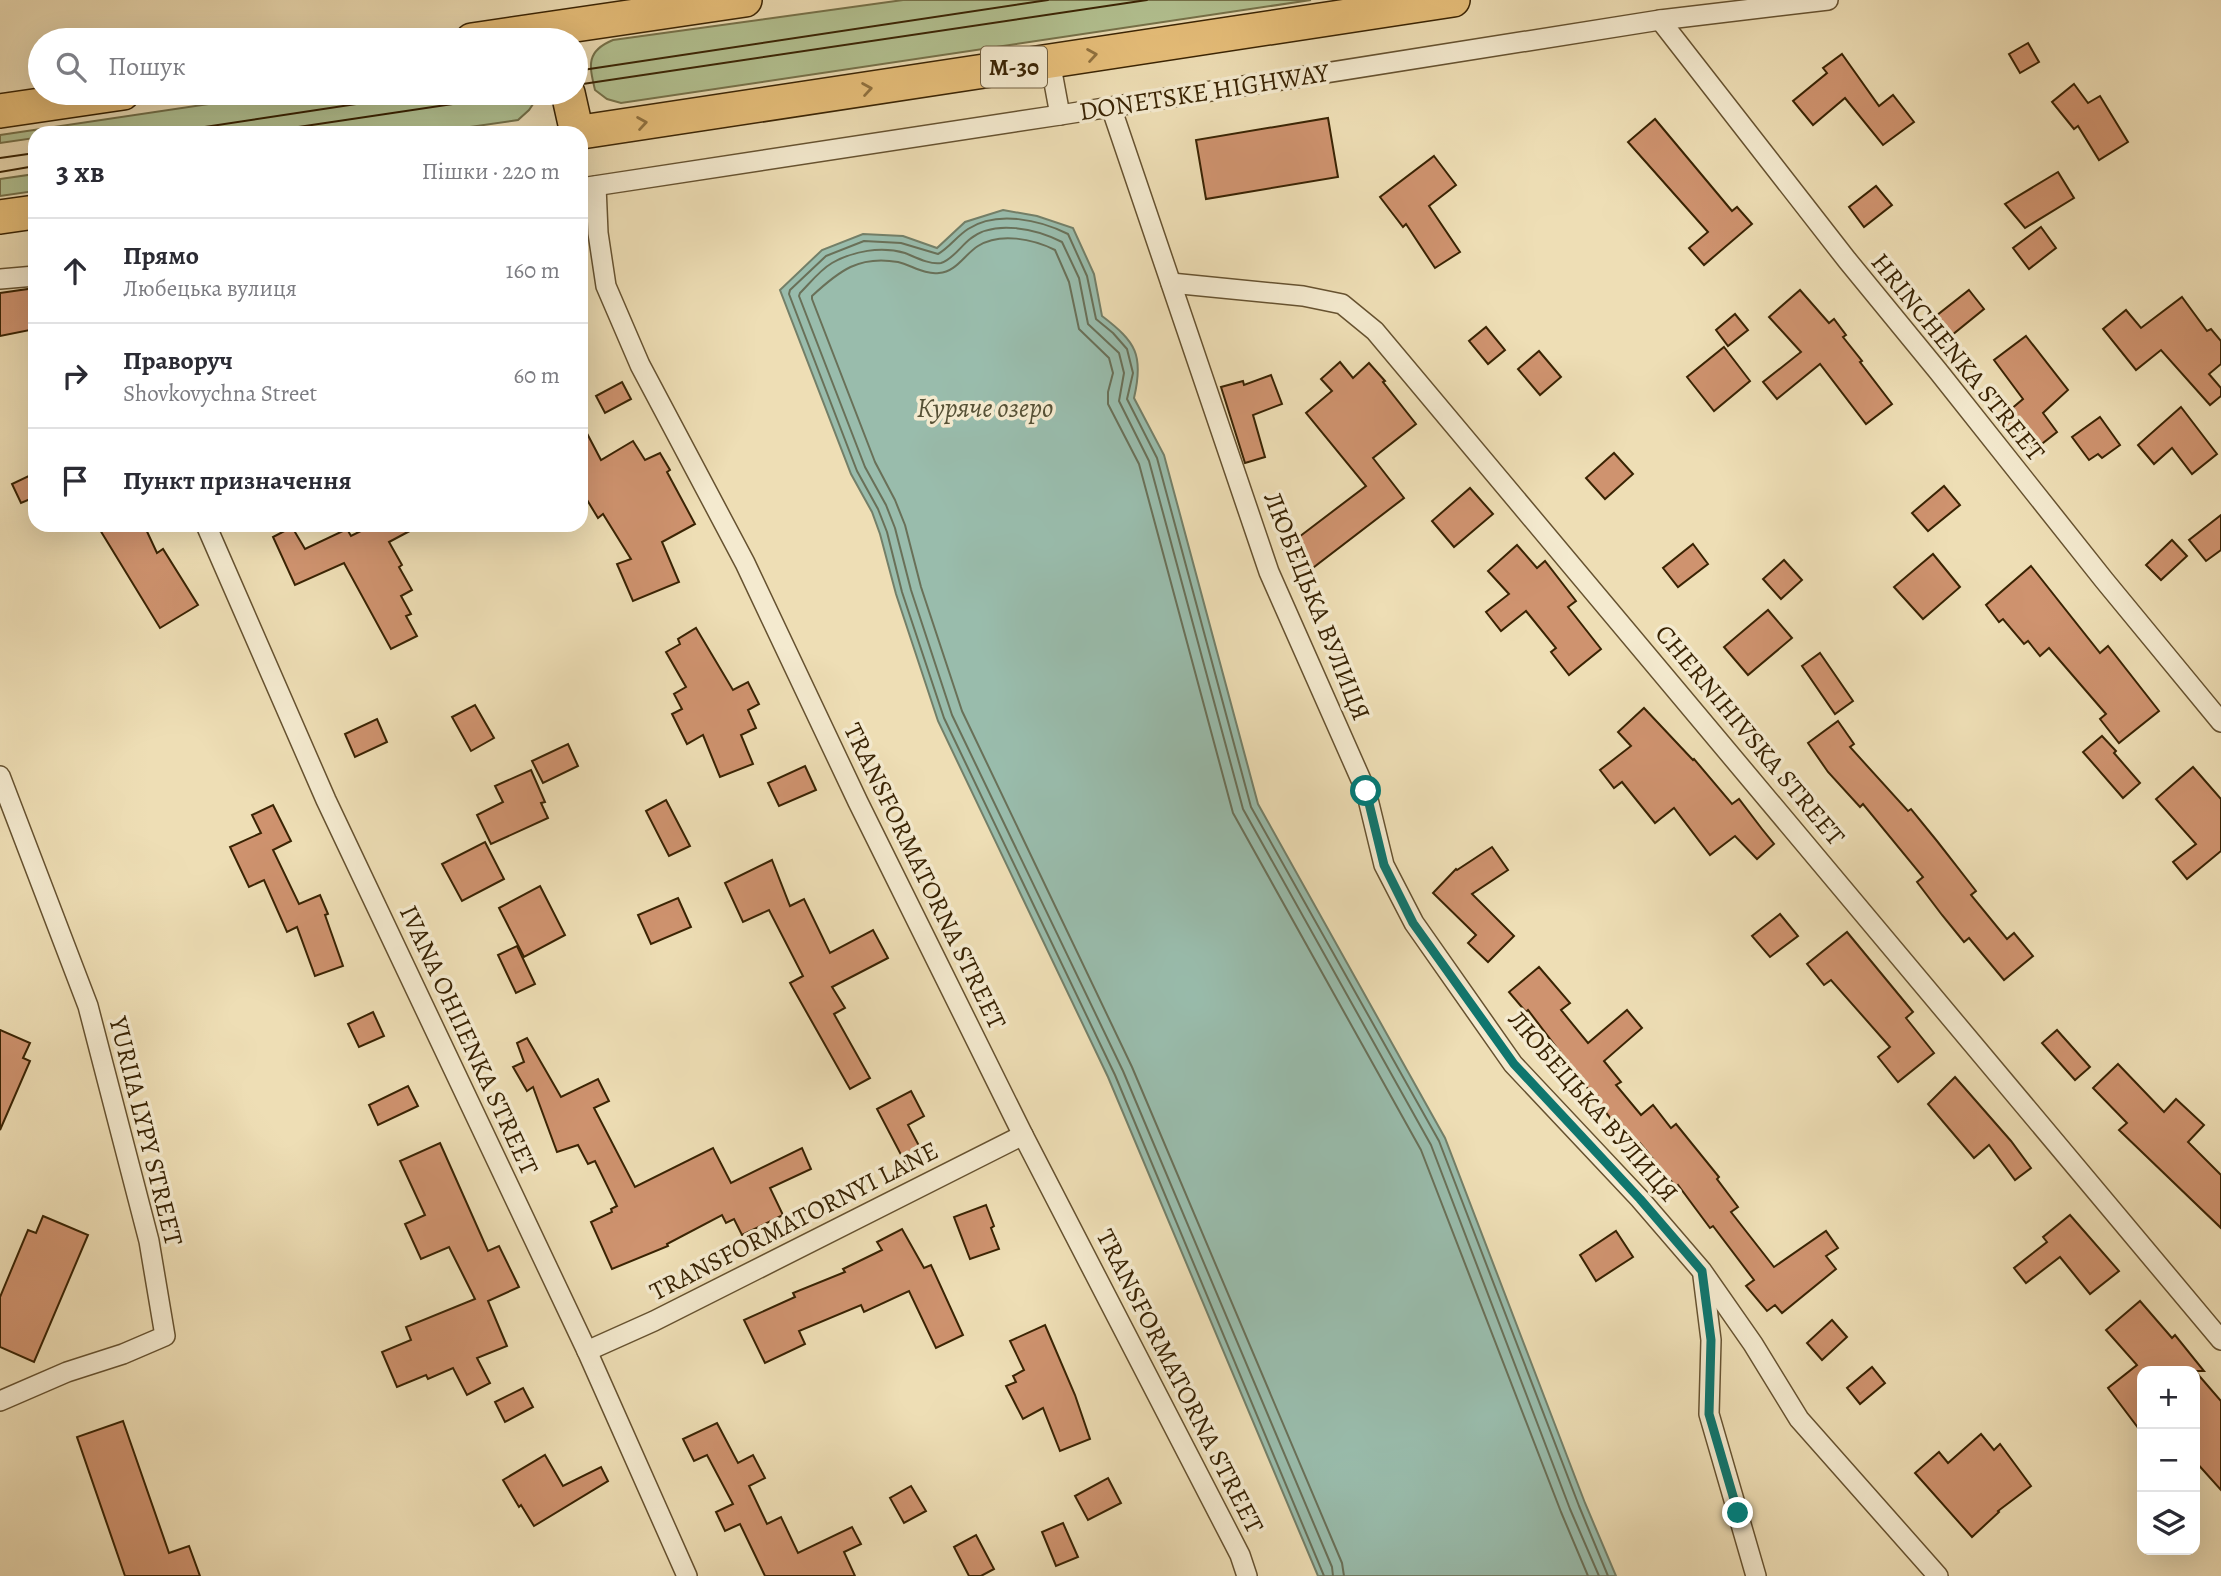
<!DOCTYPE html>
<html lang="uk">
<head>
<meta charset="utf-8">
<style>
	:root { --surface:#fff; --page:#f2f2f3; --text:#2b2b33; --muted:#7c7c81; --line:#e1e1e2 }
	body { margin:0; font-family:Alegreya,serif; background:var(--page); color:var(--text) }
	.controls { position:absolute; right:21px; bottom:21px; display:grid; overflow:hidden; border-radius:14px; box-shadow:0 7px 28px #0002 }
	.controls button { width:63px; height:63px; display:grid; place-items:center; padding:0; border:0; border-bottom:2px solid var(--line); background:var(--surface); color:var(--text); font:35px sans-serif }
	.stop { position:absolute; width:21px; height:21px; margin:-16px; border:5px solid #0f766e; border-radius:50%; background:#fff }
	.stop.end { background:#0f766e; border-color:#fff; box-shadow:0 2px 7px #0008 }
	.list { margin:0; padding:0; list-style:none }
	h2 { display:flex; justify-content:space-between; align-items:center; height:91px; margin:0; padding:0 28px; font-size:30px }
	h2 small { font-size:23px; font-weight:400; color:var(--muted) }
	.list li { display:grid; grid-template-columns:46px 1fr auto; gap:21px; align-items:center; box-sizing:border-box; height:105px; padding:0 28px; border-top:2px solid var(--line) }
	.list b { display:block; font-size:26px; white-space:nowrap }
	.list p { margin:0; font-size:23px; white-space:nowrap; color:var(--muted) }
	.list em { font-size:23px; font-style:normal; color:var(--muted) }
	.icon { flex:none; width:38px; height:38px; fill:none; stroke:currentColor; stroke-width:2; stroke-linecap:round; stroke-linejoin:round }
	.map { position:relative; flex:none; width:2221px; height:1576px; overflow:hidden }
	.search { position:absolute; background:var(--surface); box-shadow:0 7px 28px #0002; left:28px; top:28px; width:560px; height:77px; display:flex; align-items:center; gap:18px; box-sizing:border-box; padding:0 24px; border-radius:38px; color:var(--muted); font-size:26px }
	.panel { position:absolute; background:var(--surface); box-shadow:0 7px 28px #0002; left:28px; top:126px; width:560px; height:406px; border-radius:21px }
	.map>svg:first-child { display:block }
	.green { fill:#b3c292; stroke:#76724a; stroke-width:2 }
	.water { fill:#99bcac; stroke:#737f68; stroke-width:2 }
	.lines { fill:none; stroke-linecap:round; stroke-linejoin:round }
	.shore { stroke:#697058; stroke-width:2 }
	.building { fill:#cf936f; stroke:#392303; stroke-width:2 }
	.minor-casing { stroke:#665230; stroke-width:22 }
	.trunk-casing { stroke:#392303; stroke-width:36 }
	.minor { stroke:#f4eacf; stroke-width:19 }
	.trunk { stroke:#e7bf7a; stroke-width:33 }
	.tram { stroke:#392303; stroke-width:2 }
	.oneway { stroke:#90713e }
	.route { stroke:#0f766e; stroke-width:9 }
	.labels { text-anchor:middle; dominant-baseline:central; stroke-width:7; stroke-linejoin:round; paint-order:stroke }
	.shield { fill:#f4eacf; stroke:#715f40; stroke-width:2 }
	.shield-label { font-size:24px; font-weight:bold; fill:#392303 }
	.street-label { font-size:26px; fill:#392303; stroke:#f4eacf }
	.water-label { font-size:28px; font-style:italic; fill:#565136; stroke:#f4eacf }
</style>
</head>
<body>
<div class="map">
<svg width="2221" height="1576" viewBox="0 0 2221 1576">
	<rect width="100%" height="100%" fill="#eedeb5"/>
	<filter id="stains"><feTurbulence type="fractalNoise" baseFrequency=".00286" numOctaves="4"/><feColorMatrix values="0 0 0 0 .2 0 0 0 0 .09 0 0 0 0 .02 0 0 0 .5 -.17"/></filter>
	<radialGradient id="worn" r=".72"><stop offset=".6" stop-color="#630" stop-opacity="0"/><stop offset="1" stop-color="#630" stop-opacity=".3"/></radialGradient>
	<!-- green -->
	<g class="green">
		<path d="M903 0H1311L621 103 607 99 595 90C589 65 586 51 613 40Z"/>
		<polygon points="283,93 536,93 537,98 529,110 518,120 428,133 95,133 94,129 67,133 35,133 35,138 0,143 0,135"/>
		<polygon points="35,174 35,191 0,196 0,179"/>
	</g>
	<!-- water -->
	<path class="water" d="M1003 210 1037 216 1073 228 1094 274 1102 316C1136 342 1144 355 1134 398L1164 455 1258 804 1445 1138 1585 1503 1616 1576H1318L1108 1077 938 721 896 594 880 534 872 512 851 474 780 290 822 250 863 234 903 236 937 248 965 222Z"/>
	<g class="lines">
		<!-- shore -->
		<g class="shore">
			<path d="M1324 1576 1115 1075 944 718 902 592 887 532 878 509 857 471 789 294 790 290 826 256 864 241 901 243 938 254C949 248 957 236 968 229 997 210 1040 220 1068 234L1087 276 1096 319 1113 333 1127 349 1133 373 1127 399 1157 458 1251 807 1439 1141 1579 1506 1608 1576"/>
			<path d="M1333 1576 1332 1567 1123 1071 952 715 911 590 895 528 886 505 865 467 799 296 800 293C810 283 820 270 832 263 853 251 881 246 905 253 915 257 930 265 941 263 952 260 961 246 970 239 994 219 1037 229 1062 242L1079 278 1088 324 1119 353 1124 373 1119 401 1149 461 1243 809 1431 1145 1570 1509 1599 1576"/>
			<path d="M1344 1576 1342 1563 1132 1067 962 711 921 587 905 525 895 500 875 462 812 299V296C839 271 859 255 898 262 911 265 925 275 939 273 956 272 964 255 978 246 1000 232 1033 239 1055 250L1069 282 1079 329 1109 358 1113 373 1108 392V404L1139 464 1233 813 1421 1150 1561 1512 1588 1576"/>
		</g>
	</g>
	<!-- building -->
	<g class="building">
		<polygon points="2028,43 2039,62 2020,73 2009,54"/>
		<polygon points="1842,54 1879,106 1893,95 1914,122 1883,145 1845,98 1813,125 1793,101 1827,73 1823,68"/>
		<polygon points="2074,84 2088,103 2100,96 2128,142 2099,160 2078,126 2074,129 2052,102"/>
		<polygon points="1328,118 1338,177 1206,199 1196,140"/>
		<polygon points="1655,119 1732,211 1737,207 1752,224 1704,265 1689,248 1708,232 1628,142"/>
		<polygon points="1434,156 1456,185 1429,206 1460,252 1435,268 1406,224 1403,227 1380,197"/>
		<polygon points="2058,172 2074,198 2025,228 2005,204"/>
		<polygon points="1876,186 1892,205 1864,227 1849,207"/>
		<polygon points="2041,227 2056,248 2029,269 2013,248"/>
		<polygon points="35,288 35,329 0,336 0,293"/>
		<polygon points="1800,290 1829,323 1834,319 1846,335 1843,337 1862,361 1860,362 1892,404 1866,424 1820,364 1777,399 1763,382 1801,352 1769,317"/>
		<polygon points="1969,290 1984,309 1952,335 1936,316"/>
		<polygon points="2182,297 2207,331 2211,329 2221,341 2221,364 2209,374 2221,388 2221,396 2210,405 2161,350 2136,370 2103,329 2126,310 2141,328"/>
		<polygon points="1735,314 1748,330 1728,346 1716,330"/>
		<polygon points="1486,327 1505,350 1488,364 1469,341"/>
		<polygon points="2026,336 2068,390 2043,413 2057,432 2034,450 2019,430 2012,436 1998,420 2023,399 1994,360"/>
		<polygon points="1724,347 1750,381 1714,411 1687,377"/>
		<polygon points="1539,351 1561,377 1540,395 1518,369"/>
		<polygon points="1340,362 1353,378 1369,363 1385,381 1383,382 1416,424 1373,458 1404,498 1301,577 1282,547 1299,537 1366,486 1306,413 1332,391 1321,379"/>
		<polygon points="1271,375 1282,404 1253,415 1265,457 1245,463 1221,387 1243,381 1244,385"/>
		<polygon points="622,382 631,399 605,413 596,396"/>
		<polygon points="2181,407 2217,454 2192,474 2172,448 2154,464 2138,445"/>
		<polygon points="2100,417 2120,445 2102,458 2098,454 2089,460 2072,437"/>
		<polygon points="581,422 601,460 633,441 645,460 660,453 670,470 667,472 695,524 662,542 679,582 633,601 617,564 631,559 603,514 598,518 581,490"/>
		<polygon points="1614,453 1633,474 1605,499 1586,478"/>
		<polygon points="35,473 35,497 21,503 12,484"/>
		<polygon points="1944,486 1960,505 1928,531 1912,513"/>
		<polygon points="1470,488 1493,514 1454,547 1432,521"/>
		<polygon points="2221,515 2221,550 2206,561 2189,540"/>
		<polygon points="97,525 144,525 157,553 163,549 198,605 160,628"/>
		<polygon points="373,525 421,525 389,542 402,565 399,567 412,590 401,596 411,614 406,616 417,636 391,649 344,563 295,585 273,537 292,527 305,549 347,529 351,536"/>
		<polygon points="2172,540 2187,556 2161,580 2146,565"/>
		<polygon points="1693,544 1708,564 1678,587 1663,568"/>
		<polygon points="1517,545 1537,568 1545,561 1576,601 1568,607 1601,649 1569,675 1551,652 1556,648 1526,611 1501,631 1486,612 1509,594 1488,571"/>
		<polygon points="1933,554 1960,587 1923,619 1894,587"/>
		<polygon points="1784,560 1802,580 1781,599 1763,579"/>
		<polygon points="2031,566 2100,653 2108,646 2159,711 2119,743 2100,719 2106,714 2049,648 2040,656 2028,641 2024,644 2003,619 1999,622 1986,605"/>
		<polygon points="1768,610 1792,638 1748,675 1724,647"/>
		<polygon points="696,628 733,690 748,682 759,704 748,710 756,728 741,735 753,764 720,777 703,735 687,744 672,714 682,709 674,694 686,687 666,652 680,644 678,639"/>
		<polygon points="1820,653 1853,701 1835,714 1802,666"/>
		<polygon points="475,705 494,738 471,751 452,717"/>
		<polygon points="1644,708 1693,760 1694,759 1732,804 1739,799 1762,829 1774,844 1757,859 1735,836 1710,855 1674,808 1655,823 1622,782 1614,788 1600,770 1631,746 1618,732"/>
		<polygon points="377,719 387,742 355,757 345,734"/>
		<polygon points="1838,721 1854,744 1850,747 1908,811 1911,809 1937,841 1976,891 1971,895 2007,939 2014,933 2033,956 2004,980 1969,938 1964,942 1942,915 1917,882 1923,877 1863,804 1860,807 1828,772 1808,743"/>
		<polygon points="2102,736 2116,751 2114,753 2140,783 2123,798 2083,752"/>
		<polygon points="568,744 578,766 543,783 532,761"/>
		<polygon points="805,766 816,790 779,806 768,783"/>
		<polygon points="2193,767 2221,799 2221,851 2187,879 2173,862 2196,844 2156,799"/>
		<polygon points="531,770 545,802 541,803 548,818 491,844 477,815 503,802 495,786"/>
		<polygon points="666,800 690,846 669,856 646,811"/>
		<polygon points="273,805 291,841 273,850 299,904 320,895 328,914 325,915 343,966 315,976 297,927 287,932 264,880 249,887 230,847 261,833 252,815"/>
		<polygon points="485,842 504,879 462,901 442,864"/>
		<polygon points="1492,847 1508,870 1472,894 1514,936 1488,962 1468,943 1476,935 1433,893 1456,869 1457,870"/>
		<polygon points="772,860 790,906 804,899 830,953 873,930 888,958 832,987 845,1008 834,1014 870,1078 850,1089 790,983 803,976 769,910 743,922 725,883"/>
		<polygon points="540,886 565,935 524,957 499,908"/>
		<polygon points="678,898 691,927 651,944 638,915"/>
		<polygon points="1780,914 1798,936 1770,957 1752,936"/>
		<polygon points="1847,932 1913,1012 1906,1018 1934,1053 1898,1082 1878,1057 1890,1047 1831,980 1824,985 1807,964"/>
		<polygon points="517,946 535,984 516,993 498,955"/>
		<polygon points="1539,967 1570,1003 1561,1010 1588,1043 1627,1010 1642,1028 1604,1061 1621,1082 1616,1085 1641,1115 1653,1105 1671,1128 1676,1124 1719,1177 1717,1179 1738,1207 1731,1212 1774,1267 1826,1231 1838,1248 1826,1256 1836,1269 1782,1313 1775,1305 1767,1311 1746,1286 1754,1280 1713,1226 1710,1228 1678,1185 1676,1187 1640,1143 1633,1148 1528,1010 1526,1012 1509,992"/>
		<polygon points="373,1012 384,1036 359,1047 348,1024"/>
		<polygon points="0,1030 30,1043 23,1058 30,1061 0,1130"/>
		<polygon points="2057,1030 2090,1067 2075,1080 2042,1043"/>
		<polygon points="527,1038 561,1097 598,1079 609,1101 594,1108 635,1187 713,1148 731,1183 802,1148 811,1169 770,1188 783,1215 742,1235 734,1219 726,1223 722,1215 667,1244 668,1246 612,1269 591,1222 612,1212 611,1209 617,1206 595,1161 588,1164 578,1145 557,1152 533,1087 527,1091 513,1067 524,1062 517,1043"/>
		<polygon points="2118,1064 2164,1112 2176,1099 2204,1125 2188,1142 2221,1175 2221,1228 2119,1130 2127,1123 2093,1088"/>
		<polygon points="1955,1077 2011,1141 2031,1168 2015,1180 1989,1145 1974,1158 1928,1104"/>
		<polygon points="408,1086 418,1106 378,1125 369,1105"/>
		<polygon points="911,1091 924,1116 908,1125 927,1161 909,1170 877,1109"/>
		<polygon points="440,1143 488,1251 499,1246 519,1287 488,1301 507,1346 477,1358 490,1383 467,1395 453,1368 428,1379 426,1375 397,1387 382,1352 411,1340 406,1327 475,1299 449,1247 421,1259 405,1224 425,1215 400,1161"/>
		<polygon points="986,1205 994,1226 991,1228 999,1249 970,1259 954,1217"/>
		<polygon points="2070,1215 2119,1271 2090,1294 2060,1257 2026,1283 2014,1268 2047,1242 2043,1237"/>
		<polygon points="43,1216 88,1235 34,1362 0,1347 0,1297 28,1230 36,1233"/>
		<polygon points="902,1229 924,1268 931,1265 963,1335 936,1348 909,1291 864,1312 861,1305 799,1331 805,1344 765,1363 744,1320 795,1297 793,1293 845,1272 843,1269 882,1250 877,1242"/>
		<polygon points="1616,1231 1633,1257 1596,1281 1580,1255"/>
		<polygon points="2140,1301 2172,1338 2175,1335 2204,1371 2195,1371 2221,1401 2221,1490 2195,1461 2195,1371 2142,1371 2142,1433 2108,1388 2137,1365 2106,1330"/>
		<polygon points="1832,1320 1847,1337 1822,1360 1807,1343"/>
		<polygon points="1045,1325 1075,1395 1090,1439 1060,1451 1043,1408 1023,1419 1006,1386 1016,1382 1013,1376 1024,1370 1010,1341"/>
		<polygon points="1872,1367 1885,1383 1860,1404 1847,1388"/>
		<polygon points="523,1388 533,1407 505,1422 495,1402"/>
		<polygon points="123,1421 169,1553 189,1546 200,1576 125,1576 77,1437"/>
		<polygon points="717,1423 738,1463 753,1455 765,1478 749,1486 767,1524 781,1517 798,1553 852,1527 861,1544 844,1552 855,1576 765,1576 740,1524 725,1531 716,1512 733,1504 707,1455 694,1461 683,1439"/>
		<polygon points="1981,1434 1994,1450 2000,1444 2031,1486 1998,1511 1999,1512 1972,1537 1915,1473 1939,1452 1948,1463"/>
		<polygon points="545,1455 563,1486 601,1467 608,1481 534,1526 521,1505 519,1507 503,1480"/>
		<polygon points="1108,1478 1121,1503 1088,1520 1075,1496"/>
		<polygon points="911,1486 926,1511 904,1523 890,1498"/>
		<polygon points="1063,1523 1078,1557 1056,1566 1042,1532"/>
		<polygon points="976,1535 994,1569 981,1576 969,1576 954,1547"/>
	</g>
	<g class="lines">
		<defs>
			<g id="minor">
				<polyline points="1660,20 1847,260 1938,371 2104,580 2221,722"/>
				<polyline points="1050,61 1060,115"/>
				<polyline points="1111,107 1269,572 1366,791 1384,865 1414,923 1513,1064 1640,1199 1702,1271 1753,1344 1799,1419 1938,1576"/>
				<polyline points="596,186 598,233 606,286 640,365 745,563 858,802 1023,1135 1240,1555 1247,1576"/>
				<polyline points="581,188 1060,115 1660,20 1828,0"/>
				<polyline points="0,279 35,276"/>
				<polyline points="1171,283 1303,296 1342,304 1375,331 2221,1340"/>
				<polyline points="206,525 326,800 587,1351 687,1576"/>
				<polyline points="0,776 88,1006 149,1241 165,1336 123,1354 67,1372 0,1401"/>
				<polyline points="1703,1276 1711,1340 1709,1414 1756,1576"/>
				<polyline points="587,1351 654,1321 1023,1135"/>
			</g>
			<g id="trunk">
				<polyline points="472,40 745,0"/>
				<polyline points="568,93 577,133"/>
				<polyline points="0,111 123,93"/>
				<polyline points="575,133 1453,0"/>
				<polyline points="0,217 35,212"/>
			</g>
		</defs>
		<!-- minor casing -->
		<use href="#minor" class="minor-casing"/>
		<!-- trunk casing -->
		<use href="#trunk" class="trunk-casing"/>
		<!-- minor -->
		<use href="#minor" class="minor"/>
		<!-- trunk -->
		<use href="#trunk" class="trunk"/>
		<!-- tram -->
		<g class="tram">
			<polyline points="576,71 1048,0"/>
			<polyline points="576,85 1147,0"/>
			<polyline points="165,133 429,93"/>
			<polyline points="258,133 527,93"/>
			<polyline points="0,158 35,153"/>
			<polyline points="0,172 35,166"/>
		</g>
	</g>
	<!-- one-way arrows -->
	<defs><path id="oneway-chevron" d="M-2-3.5L2.5 0L-2 3.5" fill="none" stroke-width="1.6" stroke-linecap="round" stroke-linejoin="round" transform="scale(1.75)"/></defs>
	<g class="oneway">
		<use href="#oneway-chevron" transform="translate(1092 55) rotate(-9)"/>
		<use href="#oneway-chevron" transform="translate(867 89) rotate(-9)"/>
		<use href="#oneway-chevron" transform="translate(642 123) rotate(-9)"/>
	</g>
	<g class="lines">
		<!-- route -->
		<polyline class="route" points="1366,791 1384,865 1413,923 1514,1064 1640,1199 1702,1271 1711,1340 1709,1414 1738,1513"/>
	</g>
	<g class="labels">
		<!-- shield labels -->
		<rect class="shield" x="981" y="46.5" width="66" height="41" rx="5"/>
		<g class="shield-label">
			<text x="1014" y="67">М-30</text>
		</g>
		<!-- street labels -->
		<g class="street-label">
			<text transform="translate(1204 92) rotate(-9)">DONETSKE HIGHWAY</text>
			<text transform="translate(1958 357) rotate(51)">HRINCHENKA STREET</text>
			<text transform="translate(1317 606) rotate(68)">ЛЮБЕЦЬКА ВУЛИЦЯ</text>
			<text transform="translate(1750 735) rotate(50)">CHERNIHIVSKA STREET</text>
			<text transform="translate(925 876) rotate(64)">TRANSFORMATORNA STREET</text>
			<text transform="translate(469 1040) rotate(65)">IVANA OHIIENKA STREET</text>
			<text transform="translate(1593 1106) rotate(49)">ЛЮБЕЦЬКА ВУЛИЦЯ</text>
			<text transform="translate(146 1131) rotate(76)">YURIIA LYPY STREET</text>
			<text transform="translate(794 1221) rotate(-27)">TRANSFORMATORNYI LANE</text>
			<text transform="translate(1180 1381) rotate(63)">TRANSFORMATORNA STREET</text>
		</g>
		<!-- water labels -->
		<g class="water-label">
			<text x="985" y="408">Куряче озеро</text>
		</g>
	</g>
	<rect width="100%" height="100%" filter="url(#stains)"/>
	<rect width="100%" height="100%" fill="url(#worn)"/>
</svg>
<div class="controls">
<button>+</button>
<button>−</button>
<button><svg class="icon" aria-label="layers" viewBox="0 0 24 24"><path d="M12 4l9 5-9 5-9-5zM3 14l9 5 9-5"/></svg></button>
</div>
<div class="stop" style="left:1366px;top:791px"></div>
<div class="stop end" style="left:1738px;top:1513px"></div>
<div class="search"><svg class="icon" aria-label="search" viewBox="0 0 24 24"><circle cx="10" cy="10" r="6"/><path d="M15 15l6 6"/></svg>Пошук</div>
<section class="panel">
<h2>3 хв<small>Пішки · 220 m</small></h2>
<ul class="list">
<li><svg class="icon" aria-label="ahead" viewBox="0 0 24 24"><path d="M12 20V5M6 11l6-6 6 6"/></svg><div><b>Прямо</b><p>Любецька вулиця</p></div><em>160 m</em></li>
<li><svg class="icon" aria-label="right" viewBox="0 0 24 24"><path d="M7 20v-9h11M14 6l5 5-5 5"/></svg><div><b>Праворуч</b><p>Shovkovychna Street</p></div><em>60 m</em></li>
<li><svg class="icon" aria-label="arrive" viewBox="0 0 24 24"><path d="M6 21V4h12l-3 4 3 4H6"/></svg><div><b>Пункт призначення</b></div></li>
</ul>
</section>
</div>
</body>
</html>
